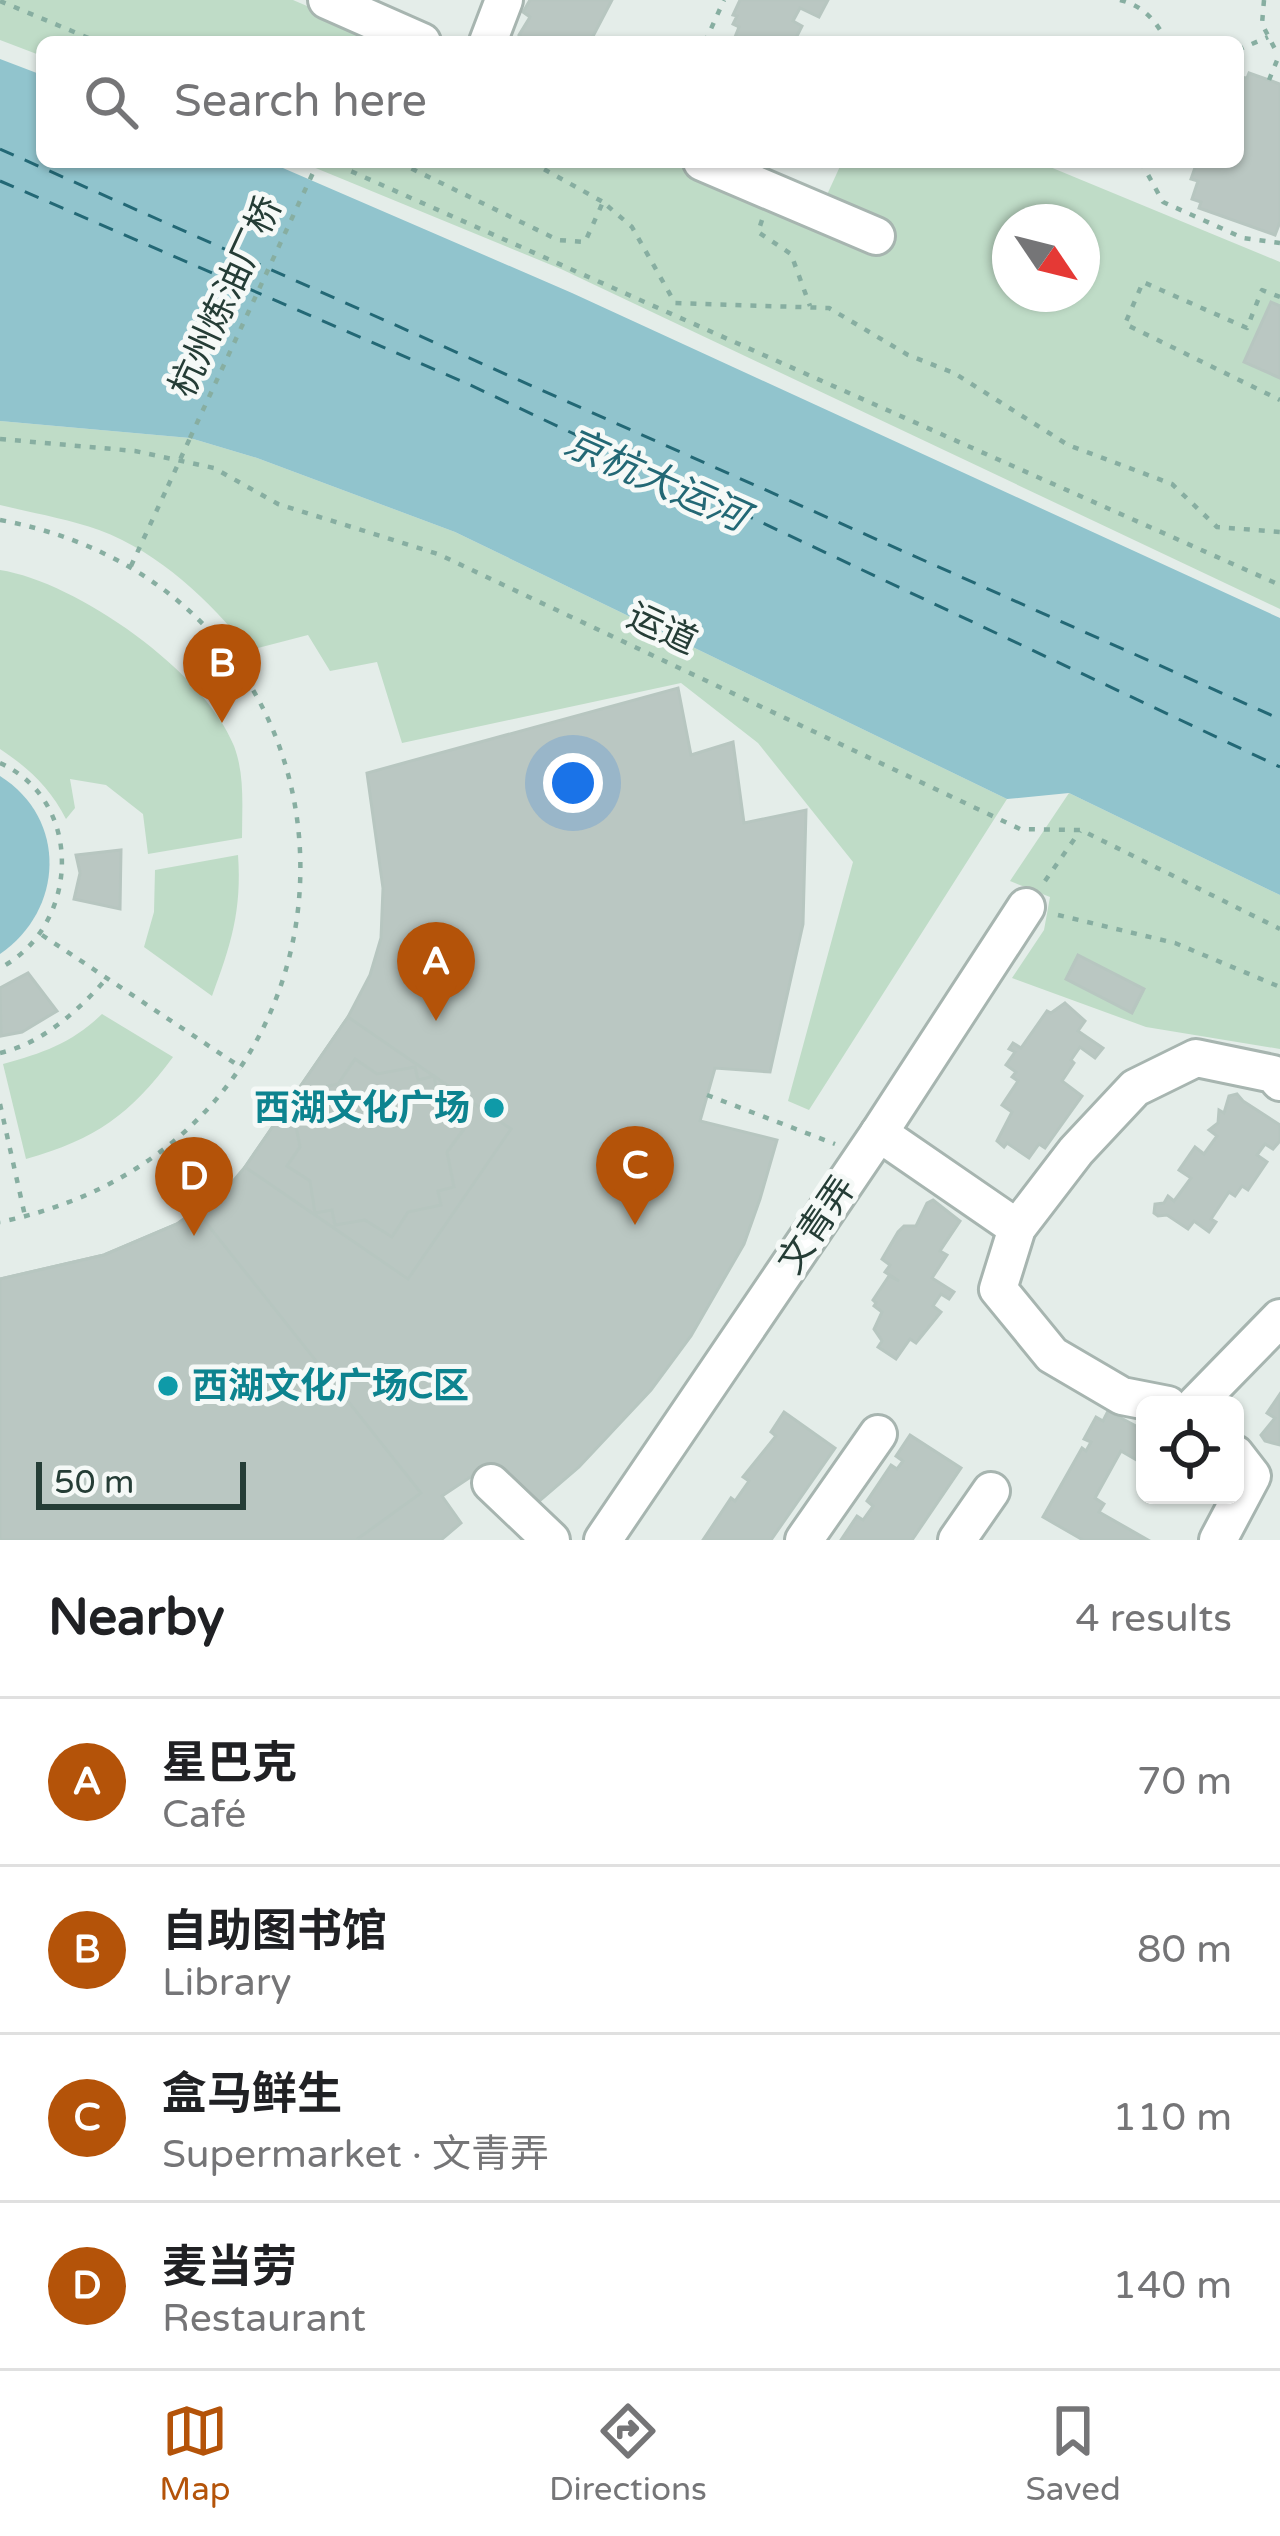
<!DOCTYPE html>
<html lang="en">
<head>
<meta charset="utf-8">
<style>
	:root { --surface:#fff; --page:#f6f6f6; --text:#202124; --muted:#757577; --line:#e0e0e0; --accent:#b45309 }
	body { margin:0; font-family:"Varela Round","Noto Sans SC",sans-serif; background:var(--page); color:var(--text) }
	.controls { position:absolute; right:36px; bottom:36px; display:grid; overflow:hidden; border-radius:18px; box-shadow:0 3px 9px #0004 }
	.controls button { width:108px; height:108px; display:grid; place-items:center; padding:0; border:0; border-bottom:3px solid var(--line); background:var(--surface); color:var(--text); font:60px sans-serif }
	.compass { position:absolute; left:992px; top:204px; width:108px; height:108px; border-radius:50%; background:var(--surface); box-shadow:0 3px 9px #0004; rotate:125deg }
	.scale { position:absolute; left:36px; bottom:30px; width:210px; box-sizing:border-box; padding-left:12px; border:6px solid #253d36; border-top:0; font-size:33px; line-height:42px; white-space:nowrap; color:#253d36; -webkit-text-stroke:9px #f5f9f7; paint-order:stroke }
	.you { position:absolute; left:573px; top:783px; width:42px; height:42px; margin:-30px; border:9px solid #fff; border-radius:50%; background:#1a73e8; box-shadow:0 0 0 18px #1a73e833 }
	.badge { display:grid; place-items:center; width:78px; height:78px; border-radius:50%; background:var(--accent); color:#fff; font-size:39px; font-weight:700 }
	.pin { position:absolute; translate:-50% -99px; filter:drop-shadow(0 3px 6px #0008) }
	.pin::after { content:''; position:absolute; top:63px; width:42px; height:36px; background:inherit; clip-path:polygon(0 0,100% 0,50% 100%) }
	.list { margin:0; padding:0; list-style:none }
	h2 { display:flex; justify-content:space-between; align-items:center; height:156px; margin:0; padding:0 48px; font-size:51px }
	h2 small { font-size:39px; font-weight:400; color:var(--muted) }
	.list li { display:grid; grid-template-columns:78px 1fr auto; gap:36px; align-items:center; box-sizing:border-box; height:168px; padding:0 48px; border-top:3px solid var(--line) }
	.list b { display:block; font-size:45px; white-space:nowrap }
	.list p { margin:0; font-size:39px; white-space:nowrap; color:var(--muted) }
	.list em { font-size:39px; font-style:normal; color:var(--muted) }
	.icon { flex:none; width:66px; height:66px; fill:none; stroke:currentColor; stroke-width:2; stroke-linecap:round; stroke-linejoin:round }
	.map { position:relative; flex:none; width:1280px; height:1540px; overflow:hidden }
	.search { position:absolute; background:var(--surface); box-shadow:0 3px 9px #0004; left:36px; right:36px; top:36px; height:132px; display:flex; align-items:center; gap:30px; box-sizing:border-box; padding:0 42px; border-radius:18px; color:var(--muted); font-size:45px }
	.sheet { height:828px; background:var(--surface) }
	nav { display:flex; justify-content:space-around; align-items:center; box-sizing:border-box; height:168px; border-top:3px solid var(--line); background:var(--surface); font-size:33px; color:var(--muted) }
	nav a { display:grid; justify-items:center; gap:6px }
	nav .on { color:var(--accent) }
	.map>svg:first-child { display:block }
	.green { fill:#bfdcc7; fill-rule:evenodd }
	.water { fill:#91c4cd }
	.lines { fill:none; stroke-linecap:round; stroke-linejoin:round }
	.ferry { stroke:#236875; stroke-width:3; stroke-dasharray:15 12; stroke-linecap:butt }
	.building { fill:#bac7c2; stroke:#b7c6c0; stroke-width:3 }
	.minor-casing { stroke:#a7b5b0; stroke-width:42 }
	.path { stroke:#87aea1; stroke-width:4.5; stroke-dasharray:6 9; stroke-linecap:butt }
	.minor { stroke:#fff; stroke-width:36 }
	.path-bridge { stroke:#87aea1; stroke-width:4.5; stroke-dasharray:6 9; stroke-linecap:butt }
	.culture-dot { fill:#0f9aa8; stroke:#f5f9f7; stroke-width:4.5 }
	.labels { text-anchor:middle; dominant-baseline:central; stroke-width:10; stroke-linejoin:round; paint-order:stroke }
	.street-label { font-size:36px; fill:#253d36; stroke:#f5f9f7 }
	.culture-label { font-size:36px; font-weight:bold; fill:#0d838f; stroke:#f5f9f7; text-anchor:end }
	.water-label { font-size:39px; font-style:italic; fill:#236875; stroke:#f5f9f7 }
</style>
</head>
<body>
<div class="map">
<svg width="1280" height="1540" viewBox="0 0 1280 1540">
	<rect width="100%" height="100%" fill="#e4ede9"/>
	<!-- green -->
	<g class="green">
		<polygon points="0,0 293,0 391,42 42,42 42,56 0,40"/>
		<path d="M301 162H671L814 223 842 162H1038L1280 262V609L561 269ZM1010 222H1082V294H1010Z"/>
		<path d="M0 421 190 438 257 458 455 532 1007 799 809 1110 788 1101 853 862 758 743 681 683 402 743 377 662 330 671 308 635 250 650C209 601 161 553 99 530 68 519 33 513 0 505Z"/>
		<path d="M0 570C77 582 205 672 234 746 245 775 242 807 242 838L148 854 143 814 106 785 70 779 75 808 66 819C50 788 29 768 0 749Z"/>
		<polygon points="1069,793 1280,895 1280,1049 1146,1027 1012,978 1044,930 1050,897 1010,881"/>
		<path d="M238 855C242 910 231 945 212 996L144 947 154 912 155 870Z"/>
		<path d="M102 1014 173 1057C130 1115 96 1139 26 1159L3 1064C43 1053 72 1043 102 1014Z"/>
	</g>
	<!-- water -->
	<g class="water">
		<polygon points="0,59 42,75 42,162 269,162 572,293 1280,618 1280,895 1069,793 1007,799 455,532 257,458 190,438 0,421"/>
		<path d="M0 776C68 819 64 910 0 954Z"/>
	</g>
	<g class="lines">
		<!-- ferry -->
		<g class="ferry">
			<polyline points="0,149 1280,719"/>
			<polyline points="0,181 466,383 1280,767"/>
		</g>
	</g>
	<!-- building -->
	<g class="building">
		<polygon points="530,0 612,0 590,42 527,42 519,35 530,17 523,12"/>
		<polygon points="740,0 828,0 819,17 800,8 793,21 802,26 794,42 733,42 739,27 733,24 737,16 733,15"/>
		<polygon points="1249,73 1280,84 1280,222 1275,235 1199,208 1201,202 1192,199 1198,181 1191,179 1197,162 1238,162 1238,77 1247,78"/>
		<polygon points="1271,302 1280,306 1280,378 1244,362"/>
		<polygon points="678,688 691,755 733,742 744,823 806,810 803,924 770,1072 715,1068 700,1121 777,1140 760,1199 744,1244 691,1336 651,1390 579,1467 530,1509 487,1466 442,1496 461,1523 441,1540 0,1540 0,1279 104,1255 177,1224 224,1192 245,1167 348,1017 370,975 381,938 383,888 367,773"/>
		<polygon points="121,850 120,909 74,899 80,873 76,855"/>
		<polygon points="1078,955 1144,989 1132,1013 1066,979"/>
		<polygon points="28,973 57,1011 22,1032 1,1036 0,988"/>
		<polygon points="1065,1003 1085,1021 1078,1031 1103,1048 1095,1058 1080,1047 1071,1060 1074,1063 1062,1081 1082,1096 1045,1148 1039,1144 1029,1158 1007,1143 1004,1147 997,1141 1012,1112 1002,1105 1018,1081 1012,1077 1016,1072 1006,1065 1015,1052 1009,1049 1013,1043 1021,1048 1047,1011 1051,1013"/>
		<polygon points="348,1017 511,1129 408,1279 245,1167"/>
		<polygon points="355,1059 377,1074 415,1067 418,1080 434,1076 441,1113 464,1129 447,1152 454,1187 438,1191 441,1205 408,1212 392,1237 365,1220 335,1225 332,1210 315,1213 310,1181 287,1166 300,1147 293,1111 310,1108 307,1091 338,1084"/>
		<polygon points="1237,1094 1243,1101 1280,1125 1280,1141 1273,1149 1265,1144 1257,1155 1267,1162 1248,1190 1242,1186 1235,1196 1229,1192 1211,1219 1216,1222 1209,1232 1194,1221 1188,1229 1167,1215 1158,1216 1154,1213 1155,1204 1164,1203 1168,1196 1174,1201 1191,1178 1179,1170 1195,1147 1204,1154 1217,1136 1209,1130 1218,1123 1219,1110 1224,1113 1229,1096"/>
		<polygon points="933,1200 960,1221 940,1251 947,1255 932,1278 954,1292 949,1299 941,1294 933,1306 941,1312 916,1343 910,1339 896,1359 878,1347 882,1341 874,1329 882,1312 874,1306 876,1303 873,1300 889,1276 899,1281 885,1272 890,1265 882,1259 898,1232 904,1226 916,1226 927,1203"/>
		<polygon points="196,1210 421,1493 356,1540 0,1540 0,1279 104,1255 177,1224"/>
		<polygon points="1280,1394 1280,1445 1265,1441 1261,1435 1275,1418 1267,1413"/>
		<polygon points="1108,1411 1145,1431 1145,1465 1121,1451 1095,1498 1104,1504 1099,1512 1148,1540 1083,1540 1043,1517 1082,1448 1086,1451 1091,1442 1084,1439 1096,1417 1103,1421"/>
		<polygon points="784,1412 835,1448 771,1540 703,1540 731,1498 735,1501 749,1481 743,1477 776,1436 771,1432"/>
		<polygon points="910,1435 961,1468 912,1540 841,1540 857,1516 863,1520 873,1506 867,1501 891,1465 897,1469 903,1461 896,1456"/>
	</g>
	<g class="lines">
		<defs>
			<g id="minor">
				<polyline points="327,0 422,42"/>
				<polyline points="488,42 504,0"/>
				<polyline points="702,162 876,236"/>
				<polyline points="879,1133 1017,1228"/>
				<polyline points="1168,1405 1122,1396 1052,1355 998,1289 1017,1228 1076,1151 1135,1088 1196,1058 1273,1074 1280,1082"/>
				<polyline points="1195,1405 1280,1318"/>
				<polyline points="491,1483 551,1540"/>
				<polyline points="603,1540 879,1133 1026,907"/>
				<polyline points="804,1540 878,1434"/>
				<polyline points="957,1540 991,1491"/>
				<polyline points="1218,1540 1252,1476 1235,1454"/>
			</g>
		</defs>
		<!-- minor casing -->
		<use href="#minor" class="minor-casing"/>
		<!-- path -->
		<g class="path">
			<path d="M1120 0C1144 6 1156 21 1167 42"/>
			<polyline points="1264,0 1262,24 1277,53"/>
			<polyline points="0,1 98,42"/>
			<polyline points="705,42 724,0"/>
			<polyline points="1188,42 1195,42"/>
			<polyline points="1238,50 1268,37"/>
			<polyline points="1269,80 1280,53"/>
			<polyline points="340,162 346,169 1280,585"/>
			<polyline points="398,162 558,240 585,242 603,202 632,227 675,303 829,308 908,355 954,373 1068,445 1172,484 1217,527 1280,532"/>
			<polyline points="531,162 603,202"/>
			<polyline points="1141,162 1163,202 1243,238 1280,243"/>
			<polyline points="762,220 758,232 791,254 810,306"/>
			<polyline points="1280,297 1262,290 1247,328 1143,282 1125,324 1280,400"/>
			<polyline points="190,438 318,162"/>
			<polyline points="0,439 135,451 214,468 278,504 438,554 1020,829 1081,830 1280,929"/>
			<path d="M0 520C402 595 399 1141 0 1222"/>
			<polyline points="131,566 168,486"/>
			<path d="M0 763C86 802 79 927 0 968"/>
			<polyline points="1045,881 1080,831"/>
			<polyline points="1058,915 1175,943 1280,987"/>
			<polyline points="42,935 242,1068"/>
			<path d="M0 1053C43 1043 78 1011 107 978"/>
			<polyline points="707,1095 835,1144"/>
			<polyline points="0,1104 25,1216"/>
		</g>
		<!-- minor -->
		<use href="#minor" class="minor"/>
		<!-- path-bridge -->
		<polyline class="path-bridge" points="168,486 190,438"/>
	</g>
	<!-- markers -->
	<g class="culture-dot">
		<circle cx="494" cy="1108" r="12"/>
		<circle cx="168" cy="1386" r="12"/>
	</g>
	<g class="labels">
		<!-- street labels -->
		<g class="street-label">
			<text transform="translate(226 297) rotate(-65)">杭州炼油厂桥</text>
			<text transform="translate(662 629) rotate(25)">运道</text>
			<text transform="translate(817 1225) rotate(-56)">文青弄</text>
		</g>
		<!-- culture labels -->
		<g class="culture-label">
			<text x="470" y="1108">西湖文化广场</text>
			<text x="192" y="1386" text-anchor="start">西湖文化广场C区</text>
		</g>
		<!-- water labels -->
		<g class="water-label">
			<text transform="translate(656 480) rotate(24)">京杭大运河</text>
		</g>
	</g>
</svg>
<div class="controls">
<button><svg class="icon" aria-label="locate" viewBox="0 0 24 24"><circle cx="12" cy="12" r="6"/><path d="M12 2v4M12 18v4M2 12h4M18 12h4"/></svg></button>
</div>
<svg class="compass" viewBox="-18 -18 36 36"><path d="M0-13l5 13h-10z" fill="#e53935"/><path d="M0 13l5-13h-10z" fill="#757577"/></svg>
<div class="scale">50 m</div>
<div class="you"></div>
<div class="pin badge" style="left:436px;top:1021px">A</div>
<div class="pin badge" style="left:222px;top:723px">B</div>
<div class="pin badge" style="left:635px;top:1225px">C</div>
<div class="pin badge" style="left:194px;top:1236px">D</div>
<div class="search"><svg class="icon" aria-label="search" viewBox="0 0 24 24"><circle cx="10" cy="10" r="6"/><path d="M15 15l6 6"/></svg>Search here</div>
</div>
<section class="sheet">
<h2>Nearby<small>4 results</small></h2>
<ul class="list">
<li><span class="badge">A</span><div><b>星巴克</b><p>Café</p></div><em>70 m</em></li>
<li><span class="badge">B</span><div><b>自助图书馆</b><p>Library</p></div><em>80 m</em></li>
<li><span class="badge">C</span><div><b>盒马鲜生</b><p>Supermarket · 文青弄</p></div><em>110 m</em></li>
<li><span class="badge">D</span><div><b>麦当劳</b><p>Restaurant</p></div><em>140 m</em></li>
</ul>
</section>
<nav>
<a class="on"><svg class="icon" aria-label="map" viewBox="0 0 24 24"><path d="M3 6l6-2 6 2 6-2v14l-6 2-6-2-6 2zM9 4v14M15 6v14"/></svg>Map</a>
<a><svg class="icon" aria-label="directions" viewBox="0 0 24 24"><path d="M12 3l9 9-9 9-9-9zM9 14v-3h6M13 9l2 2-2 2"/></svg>Directions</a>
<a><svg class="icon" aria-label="saved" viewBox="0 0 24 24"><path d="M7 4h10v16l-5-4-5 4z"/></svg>Saved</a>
</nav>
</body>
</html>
